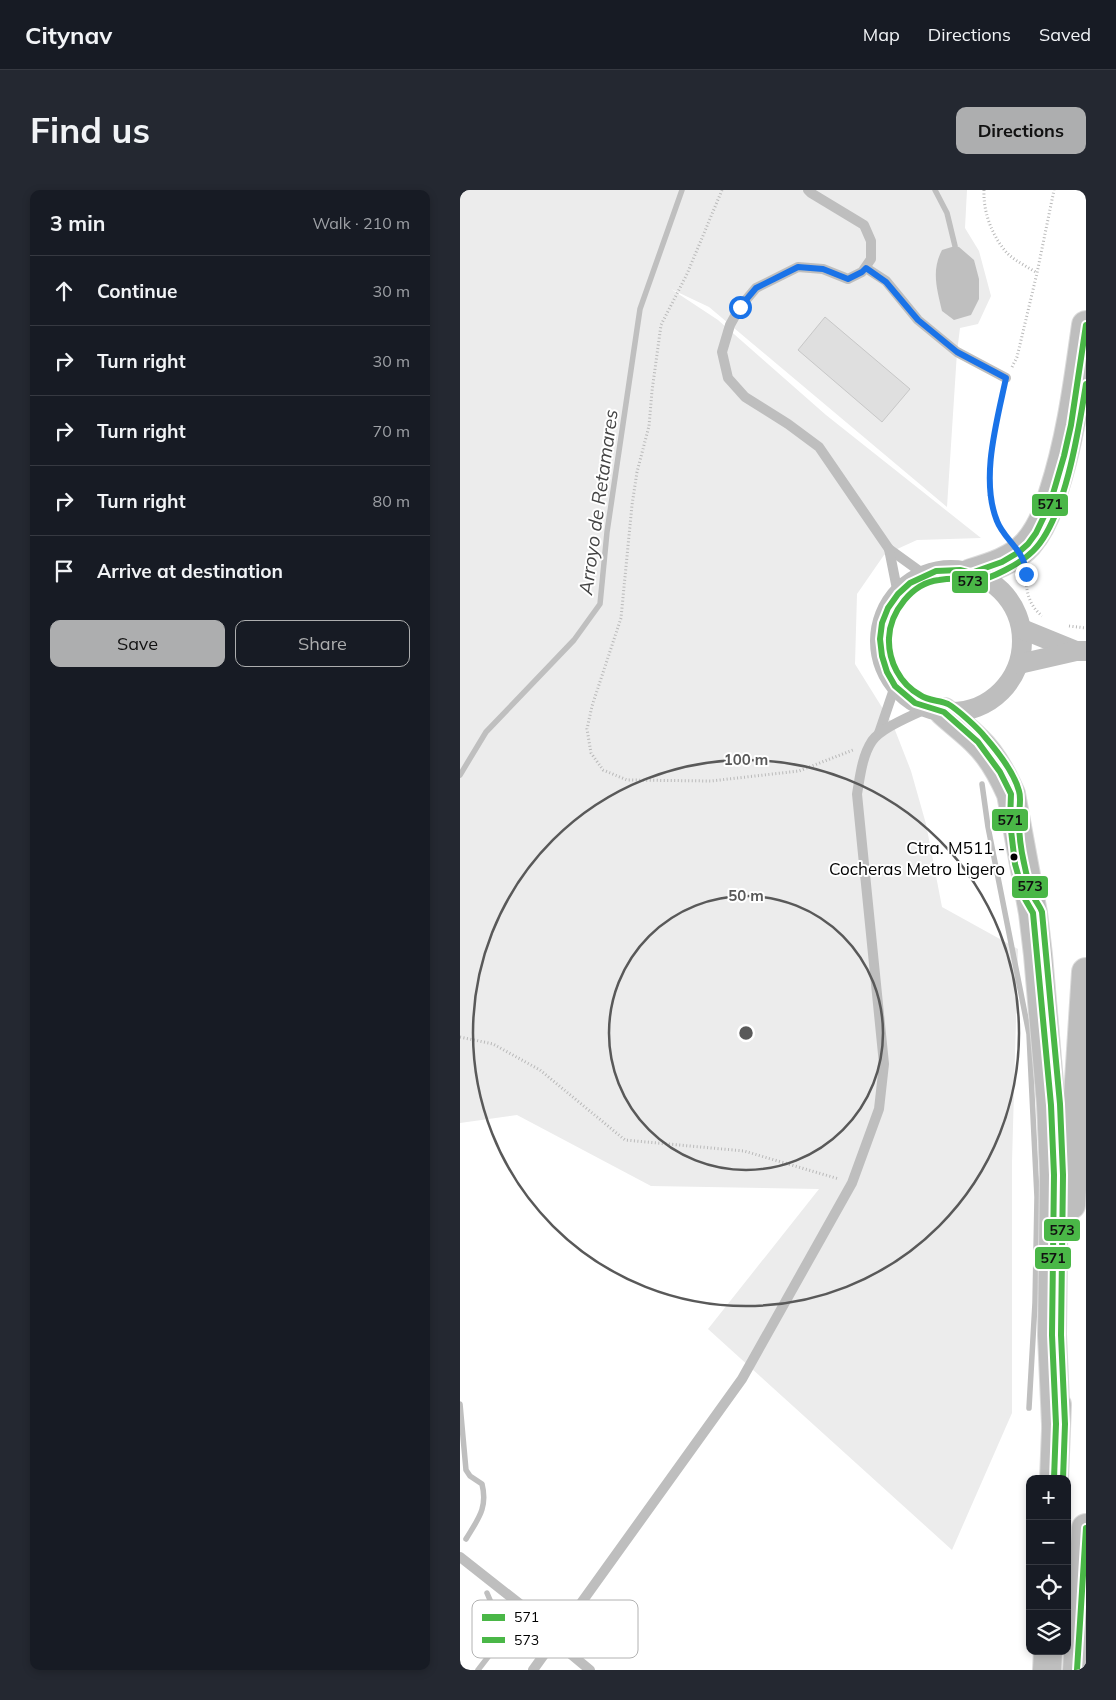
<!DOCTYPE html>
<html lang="en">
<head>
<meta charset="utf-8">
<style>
	:root { --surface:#171b24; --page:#242831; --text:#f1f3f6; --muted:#9ea1a6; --line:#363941; --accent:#adaeaf }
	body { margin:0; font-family:Mulish,sans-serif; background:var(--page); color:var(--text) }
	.controls { position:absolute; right:15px; bottom:15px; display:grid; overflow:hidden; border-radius:10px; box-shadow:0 2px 8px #0003 }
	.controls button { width:45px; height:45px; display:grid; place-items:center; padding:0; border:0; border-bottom:1px solid var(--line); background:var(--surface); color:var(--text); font:25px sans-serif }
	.stop { position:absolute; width:15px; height:15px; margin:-11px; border:4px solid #1a73e8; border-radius:50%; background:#fff }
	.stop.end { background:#1a73e8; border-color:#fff; box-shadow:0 1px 5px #0008 }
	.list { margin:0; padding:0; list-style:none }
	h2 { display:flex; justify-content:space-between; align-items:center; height:65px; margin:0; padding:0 20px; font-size:21px }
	h2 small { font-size:16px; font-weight:400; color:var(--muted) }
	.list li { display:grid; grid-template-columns:32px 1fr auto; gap:15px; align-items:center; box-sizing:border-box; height:70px; padding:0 20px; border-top:1px solid var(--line) }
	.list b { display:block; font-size:19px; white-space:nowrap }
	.list em { font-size:16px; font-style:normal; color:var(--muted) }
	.actions { display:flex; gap:10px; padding:15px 20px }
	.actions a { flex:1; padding:11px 0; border:1px solid var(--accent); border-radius:10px; text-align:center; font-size:18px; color:var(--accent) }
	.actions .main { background:var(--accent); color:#111 }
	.icon { flex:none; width:28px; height:28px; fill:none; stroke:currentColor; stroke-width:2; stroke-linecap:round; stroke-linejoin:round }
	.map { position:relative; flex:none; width:626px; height:1480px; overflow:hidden; border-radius:10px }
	header { display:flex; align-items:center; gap:30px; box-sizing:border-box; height:70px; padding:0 25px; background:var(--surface); border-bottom:1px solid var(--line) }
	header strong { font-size:24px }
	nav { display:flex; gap:28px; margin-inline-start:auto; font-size:18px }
	.intro { display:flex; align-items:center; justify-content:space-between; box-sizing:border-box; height:120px; padding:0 30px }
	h1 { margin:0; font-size:35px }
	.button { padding:12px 22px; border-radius:10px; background:var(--accent); color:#111; font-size:18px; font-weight:700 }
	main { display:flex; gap:30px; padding:0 30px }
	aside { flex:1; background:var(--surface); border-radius:10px; box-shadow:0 2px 8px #0003 }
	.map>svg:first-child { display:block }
	.green { fill:#ececec }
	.water { fill:#bfbfbf }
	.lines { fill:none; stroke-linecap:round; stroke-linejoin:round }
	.stream { stroke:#bfbfbf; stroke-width:5.5 }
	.building { fill:#dfdfdf; stroke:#c7c7c7 }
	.trunk-casing { stroke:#dbdbdb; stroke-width:30 }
	.path { stroke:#b9b9b9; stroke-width:3; stroke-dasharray:1 2.5; stroke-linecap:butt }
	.service { stroke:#bebebe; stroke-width:10 }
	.minor { stroke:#bebebe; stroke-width:20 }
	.trunk { stroke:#bebebe; stroke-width:28 }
	.bus-1-casing { stroke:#fff; stroke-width:10 }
	.bus-2-casing { stroke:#fff; stroke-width:10 }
	.bus-1 { stroke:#4ab747; stroke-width:6 }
	.bus-2 { stroke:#4ab747; stroke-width:6 }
	.route { stroke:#1a73e8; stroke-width:6 }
	.ring { fill:none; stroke:#595959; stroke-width:2.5 }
	.bus-dot { fill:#000; stroke:#fff; stroke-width:2 }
	.labels { text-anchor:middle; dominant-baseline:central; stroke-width:4; stroke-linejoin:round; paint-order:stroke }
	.bus-label { font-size:17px; fill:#000; stroke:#fff; text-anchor:end }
	.water-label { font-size:19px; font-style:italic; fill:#444; stroke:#fff }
	.key { fill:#fff; stroke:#b2b2b2; stroke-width:1 }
	.key-label { font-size:14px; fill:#000 }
	.centre { fill:#595959; stroke:#fff; stroke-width:2.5 }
	.ring-label { font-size:15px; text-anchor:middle; font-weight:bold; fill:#595959; stroke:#fff; stroke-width:4; stroke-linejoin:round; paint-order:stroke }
	.line-badge { stroke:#fff; stroke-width:2 }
	.pale-badge-label { font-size:14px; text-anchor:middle; font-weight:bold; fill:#111 }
</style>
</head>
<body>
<header>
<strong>Citynav</strong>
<nav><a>Map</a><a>Directions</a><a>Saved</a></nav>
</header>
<div class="intro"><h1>Find us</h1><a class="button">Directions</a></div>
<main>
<aside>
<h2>3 min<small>Walk · 210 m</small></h2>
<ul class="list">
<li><svg class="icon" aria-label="ahead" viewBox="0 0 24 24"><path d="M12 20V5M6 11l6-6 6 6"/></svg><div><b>Continue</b></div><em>30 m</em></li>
<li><svg class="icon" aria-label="right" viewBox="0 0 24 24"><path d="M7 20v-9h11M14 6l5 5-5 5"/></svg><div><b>Turn right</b></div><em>30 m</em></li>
<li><svg class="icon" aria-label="right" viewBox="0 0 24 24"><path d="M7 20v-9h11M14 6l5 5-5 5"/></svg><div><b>Turn right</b></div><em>70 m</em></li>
<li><svg class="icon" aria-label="right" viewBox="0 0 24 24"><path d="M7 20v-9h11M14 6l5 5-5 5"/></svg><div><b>Turn right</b></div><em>80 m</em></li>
<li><svg class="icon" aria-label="arrive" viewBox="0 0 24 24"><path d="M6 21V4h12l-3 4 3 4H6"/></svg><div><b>Arrive at destination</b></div></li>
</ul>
<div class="actions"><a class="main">Save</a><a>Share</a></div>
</aside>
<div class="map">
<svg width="626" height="1480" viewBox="0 0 626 1480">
	<rect width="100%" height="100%" fill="#fff"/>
	<!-- green -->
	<polygon class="green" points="0,0 507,0 505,38 519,61 531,106 518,134 500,138 497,162 487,317 249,117 211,99 258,130 366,225 521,348 457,350 424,365 397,404 395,474 433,535 451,581 466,634 482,717 558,759 552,972 552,1223 492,1360 248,1139 359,999 191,996 57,925 0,933"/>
	<!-- water -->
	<path class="water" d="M495 56 499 57 514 70 519 89V109L511 125 494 130 482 121C477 99 471 81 482 60Z"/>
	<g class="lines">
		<!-- stream -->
		<g class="stream">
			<polyline points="475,0 487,23 495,56"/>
			<polyline points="0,585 26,542 114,450 140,414 147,342 180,119 222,0"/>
			<polyline points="522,594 528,637 569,844 577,1007 575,1113 569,1218"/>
			<path d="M0 1214 6 1280 10 1286 22 1294C28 1318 18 1329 6 1349"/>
			<polyline points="18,1480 45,1445 27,1403"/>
		</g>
	</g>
	<!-- building -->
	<polygon class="building" points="365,127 450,199 422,232 338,160"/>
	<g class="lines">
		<defs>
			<g id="trunk">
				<path d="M511 383C531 377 554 370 568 354 581 339 588 321 593 303 611 248 618 191 626 135"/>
				<path d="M484 522C495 532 507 541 517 551 532 565 543 586 551 604L573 723 578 765 591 915 594 985 592 1145 596 1234"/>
				<polyline points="611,1015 626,782"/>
				<polyline points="594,1289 597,1215"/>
				<polyline points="587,1480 588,1461"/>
				<polyline points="617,1480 626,1338"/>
			</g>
		</defs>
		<!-- trunk casing -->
		<use href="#trunk" class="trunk-casing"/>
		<!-- path -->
		<g class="path">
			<polyline points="262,0 227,84 201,135 192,201 189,236 177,282 172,315 161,428 132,516 127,539 131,563 143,580 167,590 251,591 339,581 393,560"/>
			<path d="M524 0C523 22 532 46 547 63 555 71 568 77 577 83"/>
			<polyline points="552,177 557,167 577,83 594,0"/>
			<polyline points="543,201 533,252 529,306 537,333 546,345"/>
			<path d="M566 385C566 402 569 415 582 426"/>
			<polyline points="609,436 626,438"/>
			<polyline points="0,847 33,854 80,880 165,950 284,961 379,989"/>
		</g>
		<!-- service -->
		<g class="service">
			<polyline points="348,0 351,3 404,35 411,51 411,69 402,82 388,89 363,79 338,77 296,98 280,117 270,135 262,162 268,188 285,207 328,234 359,257 429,359 465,385"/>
			<polyline points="406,78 426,91 458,130 497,162 546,188"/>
			<polyline points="429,359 438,404"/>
			<polyline points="419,543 435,496"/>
			<polyline points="0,1367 70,1422 95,1451 130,1480"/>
			<path d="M73 1480 282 1189 392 993 419 919 424 874 397 604C400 587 402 566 412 551 422 537 452 526 467 518"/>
		</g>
		<!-- minor -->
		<g class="minor">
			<circle cx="491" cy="451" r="71"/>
			<polyline points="562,439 616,461"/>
			<polyline points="559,474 616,461 626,461"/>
		</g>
		<!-- trunk -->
		<use href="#trunk" class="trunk"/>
		<defs>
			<g id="bus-1">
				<polyline points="594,1289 596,1234 592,1145 594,985 591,915 573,723 565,709 555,674 550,632 551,604 540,582 518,552 484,522 455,513 435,496 427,482 422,466 420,449 422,433 428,418 438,404 450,393 476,381 500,380 511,383 542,372 559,362 568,354 576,343 590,314 604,266 611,235 626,135"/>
				<polyline points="617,1480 626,1338"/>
			</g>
			<path id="bus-2" d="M603 1289 605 1234 601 1145 603 985 600 914 582 722C580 716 575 711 573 705 569 695 566 683 564 673 561 660 559 645 559 631 558 622 562 610 559 601 554 582 538 562 525 547 519 539 497 519 488 514 480 510 468 511 460 505 440 494 428 471 429 448 430 422 452 393 479 390 485 389 492 388 498 389 503 389 508 392 513 392 531 389 560 374 573 361 605 330 619 238 626 194"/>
		</defs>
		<!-- bus-1 casing -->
		<use href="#bus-1" class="bus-1-casing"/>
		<!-- bus-2 casing -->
		<use href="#bus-2" class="bus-2-casing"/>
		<!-- bus-1 -->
		<use href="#bus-1" class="bus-1"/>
		<!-- bus-2 -->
		<use href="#bus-2" class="bus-2"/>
	</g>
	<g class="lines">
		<!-- route -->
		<path class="route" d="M280 117 296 98 338 77 363 79 388 89 402 82 406 78 426 92 458 130 497 162 546 188C537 231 520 289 537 331 544 350 566 361 566 384"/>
	</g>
	<!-- distance rings -->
	<g class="ring">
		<circle cx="286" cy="843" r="137"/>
		<circle cx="286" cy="843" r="273"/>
	</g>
	<!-- markers -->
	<circle class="bus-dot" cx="554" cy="667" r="4.5"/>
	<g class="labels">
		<!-- bus labels -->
		<g class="bus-label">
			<text x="545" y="657">Ctra. M511 -<tspan x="545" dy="21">Cocheras Metro Ligero</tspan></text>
		</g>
		<!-- water labels -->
		<g class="water-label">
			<text transform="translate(138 312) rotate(-82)">Arroyo de Retamares</text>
		</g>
	</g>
	<!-- legend -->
	<rect x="12" y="1410" width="166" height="58" rx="8" class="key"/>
	<rect x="22" y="1424" width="23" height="7" fill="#4ab747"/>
	<rect x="22" y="1447" width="23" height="6" fill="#4ab747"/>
	<g class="key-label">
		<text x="54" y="1432">571</text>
		<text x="54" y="1455">573</text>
	</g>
	<circle cx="286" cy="843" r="8" class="centre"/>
	<g class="ring-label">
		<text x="286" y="575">100 m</text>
		<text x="286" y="711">50 m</text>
	</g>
	<g class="line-badge">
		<rect x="571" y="303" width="38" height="24" rx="5" fill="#4ab747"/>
		<rect x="491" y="380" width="38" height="24" rx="5" fill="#4ab747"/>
		<rect x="531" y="618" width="38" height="24" rx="5" fill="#4ab747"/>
		<rect x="551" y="685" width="38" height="24" rx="5" fill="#4ab747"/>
		<rect x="583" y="1028" width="38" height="24" rx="5" fill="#4ab747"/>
		<rect x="574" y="1056" width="38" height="24" rx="5" fill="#4ab747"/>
	</g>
	<g class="pale-badge-label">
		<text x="590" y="319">571</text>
		<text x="510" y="396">573</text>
		<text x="550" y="635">571</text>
		<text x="570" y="701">573</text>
		<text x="602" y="1045">573</text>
		<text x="593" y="1073">571</text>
	</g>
</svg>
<div class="controls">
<button>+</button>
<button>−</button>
<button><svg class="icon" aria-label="locate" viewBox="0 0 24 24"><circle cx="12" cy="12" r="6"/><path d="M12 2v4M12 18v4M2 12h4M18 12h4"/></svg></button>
<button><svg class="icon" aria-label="layers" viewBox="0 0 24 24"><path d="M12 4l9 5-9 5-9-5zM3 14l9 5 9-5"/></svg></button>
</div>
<div class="stop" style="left:280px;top:117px"></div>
<div class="stop end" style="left:566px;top:384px"></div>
</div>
</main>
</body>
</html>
